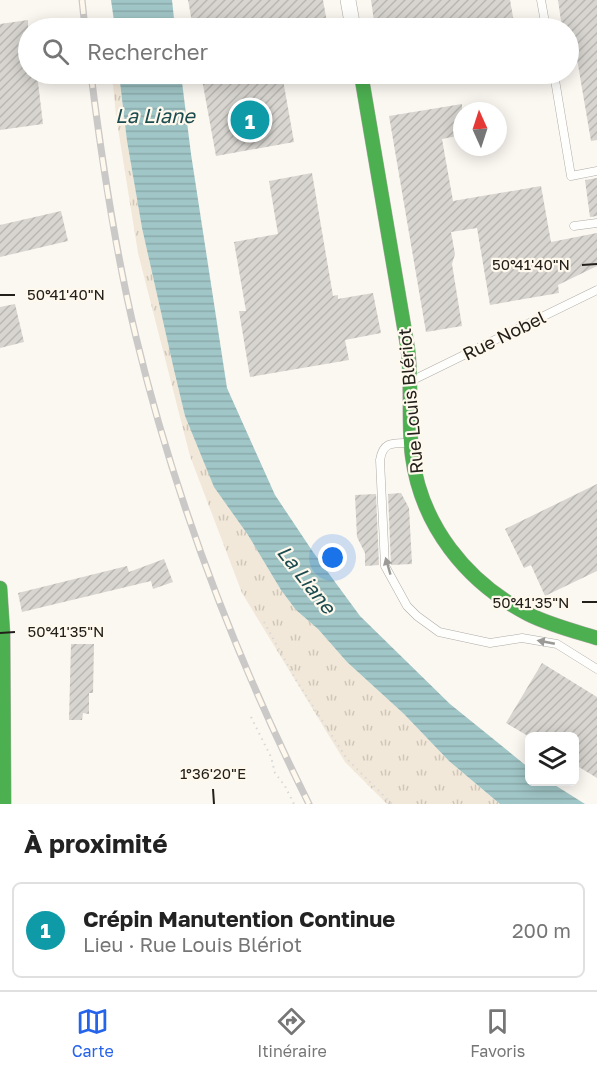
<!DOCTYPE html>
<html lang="fr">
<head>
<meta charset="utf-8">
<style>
	:root { --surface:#fff; --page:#f6f6f6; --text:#222; --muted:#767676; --line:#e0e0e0; --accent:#2563eb }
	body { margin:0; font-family:"Golos Text",sans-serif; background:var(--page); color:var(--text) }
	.controls { position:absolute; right:18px; bottom:18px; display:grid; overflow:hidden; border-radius:9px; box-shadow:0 3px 15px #0003 }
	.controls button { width:54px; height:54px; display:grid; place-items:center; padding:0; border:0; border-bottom:2px solid var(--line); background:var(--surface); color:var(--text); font:30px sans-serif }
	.compass { position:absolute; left:453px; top:102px; width:54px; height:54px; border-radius:50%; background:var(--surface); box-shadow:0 3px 15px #0003; rotate:357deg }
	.you { position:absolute; left:333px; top:558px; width:21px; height:21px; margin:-15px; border:4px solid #fff; border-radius:50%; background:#1a73e8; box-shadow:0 0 0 9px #1a73e833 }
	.badge { display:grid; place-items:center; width:39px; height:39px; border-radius:50%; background:var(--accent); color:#fff; font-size:20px; font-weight:700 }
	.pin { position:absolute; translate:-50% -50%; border:3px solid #fff; box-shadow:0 2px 6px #0006 }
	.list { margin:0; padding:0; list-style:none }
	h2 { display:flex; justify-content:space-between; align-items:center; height:78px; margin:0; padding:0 24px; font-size:26px }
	h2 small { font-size:20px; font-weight:400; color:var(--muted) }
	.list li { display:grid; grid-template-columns:39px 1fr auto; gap:18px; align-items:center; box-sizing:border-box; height:96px; margin:0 12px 12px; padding:0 12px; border:2px solid var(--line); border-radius:9px }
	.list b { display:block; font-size:22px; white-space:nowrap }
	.list p { margin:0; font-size:20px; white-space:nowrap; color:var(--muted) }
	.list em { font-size:20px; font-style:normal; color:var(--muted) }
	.icon { flex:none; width:33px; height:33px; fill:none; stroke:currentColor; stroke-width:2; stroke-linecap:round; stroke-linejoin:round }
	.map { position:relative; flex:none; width:597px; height:804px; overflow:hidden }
	.search { position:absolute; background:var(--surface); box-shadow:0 3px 15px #0003; left:18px; right:18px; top:18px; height:66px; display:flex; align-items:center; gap:15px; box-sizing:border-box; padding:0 21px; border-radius:33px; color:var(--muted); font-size:22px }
	.sheet { height:186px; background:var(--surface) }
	nav { display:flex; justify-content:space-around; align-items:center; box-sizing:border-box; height:84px; border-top:2px solid var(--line); background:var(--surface); font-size:16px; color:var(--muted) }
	nav a { display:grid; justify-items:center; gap:3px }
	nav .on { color:var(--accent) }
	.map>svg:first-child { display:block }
	.grass { fill:url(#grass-tufts) }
	.water { fill:url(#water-rules) }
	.building { fill:url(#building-hatch) }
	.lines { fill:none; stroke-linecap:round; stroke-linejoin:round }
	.lane-casing { stroke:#afaca7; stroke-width:9 }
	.street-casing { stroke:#afaca7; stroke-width:16 }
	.fast-casing { stroke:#afaca7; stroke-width:15 }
	.path { stroke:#d8d8d6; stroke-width:2; stroke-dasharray:1.5 4.5; stroke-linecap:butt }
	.lane { stroke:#fefefd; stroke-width:8 }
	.street { stroke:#fefefd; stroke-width:15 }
	.fast { stroke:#4caf50; stroke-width:14 }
	.rail-casing { stroke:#cac9c7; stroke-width:7 }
	.rail { stroke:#fff8ed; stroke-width:4.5; stroke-dasharray:14; stroke-linecap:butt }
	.oneway { fill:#9b9a97 }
	.ticks { fill:none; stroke:#23201b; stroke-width:2 }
	.labels { text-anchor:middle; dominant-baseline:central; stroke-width:4.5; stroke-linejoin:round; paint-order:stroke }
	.street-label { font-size:18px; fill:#23201b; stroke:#fff8ed }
	.water-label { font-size:20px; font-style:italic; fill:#1a4b4f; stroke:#fff8ed }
	.ticks-label { font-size:15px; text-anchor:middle; fill:#23201b; stroke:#fff8ed; stroke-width:4.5; stroke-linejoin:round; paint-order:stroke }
</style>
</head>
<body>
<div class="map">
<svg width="597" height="804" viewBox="0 0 597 804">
	<defs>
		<pattern id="grass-tufts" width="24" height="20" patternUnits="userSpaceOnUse" patternTransform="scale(1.5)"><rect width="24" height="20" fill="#f2e8d9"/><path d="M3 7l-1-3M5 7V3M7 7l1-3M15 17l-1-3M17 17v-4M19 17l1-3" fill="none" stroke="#cfc7ba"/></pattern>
		<pattern id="water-rules" width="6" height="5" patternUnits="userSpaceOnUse" patternTransform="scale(1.5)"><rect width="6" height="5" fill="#a1c6c7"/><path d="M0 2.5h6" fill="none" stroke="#8aaaaa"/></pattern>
		<pattern id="building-hatch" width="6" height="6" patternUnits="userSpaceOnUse" patternTransform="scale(1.5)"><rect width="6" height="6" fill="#d8d5d0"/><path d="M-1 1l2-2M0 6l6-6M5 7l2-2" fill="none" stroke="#b9b7b2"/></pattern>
	</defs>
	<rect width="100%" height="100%" fill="#fbf7f1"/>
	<!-- grass -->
	<polygon class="grass" points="112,74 119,74 127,141 142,228 174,370 185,416 214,486 248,535 281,590 296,610 318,629 347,662 404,714 449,761 500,804 387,804 345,762 242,593 190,456 138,253 116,116"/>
	<!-- water -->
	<g class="water">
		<polygon points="111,0 172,0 175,28 115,28"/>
		<polygon points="119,74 181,74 191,154 227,388 275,495 313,552 360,616 450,704 529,768 530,782 550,782 585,804 500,804 449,761 404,714 347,662 318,629 296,610 281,590 248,535 214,487 185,416 174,370 142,228 127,141"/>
	</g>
	<!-- building -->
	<g class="building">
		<polygon points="188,0 323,0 328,28 193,28"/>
		<polygon points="371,0 510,0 515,28 375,28"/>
		<polygon points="558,0 597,0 597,140 591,141 577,59 568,61 568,28 562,28"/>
		<polygon points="28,20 28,74 37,74 43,124 0,130 0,24"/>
		<polygon points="201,74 282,74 294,142 216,156"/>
		<polygon points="462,104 462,135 442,139 453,201 541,186 551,242 597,233 597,266 558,285 559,293 490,305 477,228 451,232 455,254 452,264 462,326 426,332 389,116"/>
		<polygon points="312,173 333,296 338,295 338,299 373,293 381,333 345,340 349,360 250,377 239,311 246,311 234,242 278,234 269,181"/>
		<polygon points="597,178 597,216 590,217 585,180"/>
		<polygon points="61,211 68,241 0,257 0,225"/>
		<polygon points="15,304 24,342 0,348 0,307"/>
		<polygon points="597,484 597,571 545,596 531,565 524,568 505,529"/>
		<polygon points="401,493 409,508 412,564 391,565 388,494"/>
		<polygon points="376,494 379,565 365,566 365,553 357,537 355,495"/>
		<polygon points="164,559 173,582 153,589 151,581 22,612 18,593 127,566 129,572"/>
		<polygon points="71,644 94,644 93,693 89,693 89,714 83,713 82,720 69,720"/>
		<polygon points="542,663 597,697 597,778 574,764 574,736 528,736 506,723"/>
	</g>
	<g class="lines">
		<defs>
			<g id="lane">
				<polyline points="541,0 546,28"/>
				<polyline points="554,74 571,176 597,171"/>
				<polyline points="574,226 597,223"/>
				<polyline points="413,380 597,290"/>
				<path d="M407 443C392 443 383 442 380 460L385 566 407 606 417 616 439 632 490 643 522 638 557 644 597 669"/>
			</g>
			<polyline id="street" points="348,0 353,28"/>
			<g id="fast">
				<path d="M361 74 408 350C412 385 408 420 412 455 421 525 466 582 528 614 550 625 574 631 597 638"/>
				<polyline points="0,588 3,634 4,804"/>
			</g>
		</defs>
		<!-- lane casing -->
		<use href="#lane" class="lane-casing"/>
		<!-- street casing -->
		<use href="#street" class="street-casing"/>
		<!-- fast casing -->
		<use href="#fast" class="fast-casing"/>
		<!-- path -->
		<g class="path">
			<polyline points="264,622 296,680 347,759 392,804"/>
			<polyline points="251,717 271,757 275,773 285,786 294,804"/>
		</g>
		<!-- lane -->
		<use href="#lane" class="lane"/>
		<!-- street -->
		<use href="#street" class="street"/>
		<!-- fast -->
		<use href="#fast" class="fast"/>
		<defs>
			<g id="rail">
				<polyline points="82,0 85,28"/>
				<path d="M91 74C102 162 115 250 136 337 175 499 235 656 309 804"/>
			</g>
		</defs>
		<!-- rail casing -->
		<use href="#rail" class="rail-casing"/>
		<!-- rail -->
		<use href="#rail" class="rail"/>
	</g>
	<!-- one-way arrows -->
	<defs><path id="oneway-solid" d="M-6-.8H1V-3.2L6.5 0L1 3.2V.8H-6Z" transform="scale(1.5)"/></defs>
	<g class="oneway">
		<use href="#oneway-solid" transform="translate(388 566) rotate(-106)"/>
		<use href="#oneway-solid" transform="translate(546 642) rotate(-169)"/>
	</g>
	<!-- ticks -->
	<path class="ticks" d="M582 265 597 264M0 295H15M582 602H597M0 633 15 632M213 789 214 804"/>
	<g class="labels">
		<!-- street labels -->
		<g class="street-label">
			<text transform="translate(504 335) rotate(-26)">Rue Nobel</text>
			<text transform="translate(410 401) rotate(-95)">Rue Louis Blériot</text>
		</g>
		<!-- water labels -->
		<g class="water-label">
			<text x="155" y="115">La Liane</text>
			<text transform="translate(307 579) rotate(52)">La Liane</text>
		</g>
	</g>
	<g class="ticks-label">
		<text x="531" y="270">50°41'40"N</text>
		<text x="66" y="300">50°41'40"N</text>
		<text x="531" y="608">50°41'35"N</text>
		<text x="66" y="637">50°41'35"N</text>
		<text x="213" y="779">1°36'20"E</text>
	</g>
</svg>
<div class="controls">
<button><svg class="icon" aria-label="layers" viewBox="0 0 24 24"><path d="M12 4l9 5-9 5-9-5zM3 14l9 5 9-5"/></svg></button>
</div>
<svg class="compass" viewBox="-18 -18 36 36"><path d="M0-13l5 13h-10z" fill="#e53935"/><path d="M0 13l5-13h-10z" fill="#767676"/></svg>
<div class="you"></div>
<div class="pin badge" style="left:250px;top:120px;background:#0f9aa8">1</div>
<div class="search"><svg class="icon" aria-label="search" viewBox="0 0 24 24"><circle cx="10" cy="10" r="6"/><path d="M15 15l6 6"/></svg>Rechercher</div>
</div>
<section class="sheet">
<h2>À proximité<small></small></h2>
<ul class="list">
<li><span class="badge" style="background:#0f9aa8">1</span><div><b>Crépin Manutention Continue</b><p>Lieu · Rue Louis Blériot</p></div><em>200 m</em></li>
</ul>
</section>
<nav>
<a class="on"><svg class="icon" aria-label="map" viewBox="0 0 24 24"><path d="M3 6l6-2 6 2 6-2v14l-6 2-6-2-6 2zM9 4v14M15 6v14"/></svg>Carte</a>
<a><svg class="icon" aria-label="directions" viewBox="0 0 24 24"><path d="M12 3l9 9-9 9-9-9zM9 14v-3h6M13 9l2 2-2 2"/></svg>Itinéraire</a>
<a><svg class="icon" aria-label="saved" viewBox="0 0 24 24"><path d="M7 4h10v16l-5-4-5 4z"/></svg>Favoris</a>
</nav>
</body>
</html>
